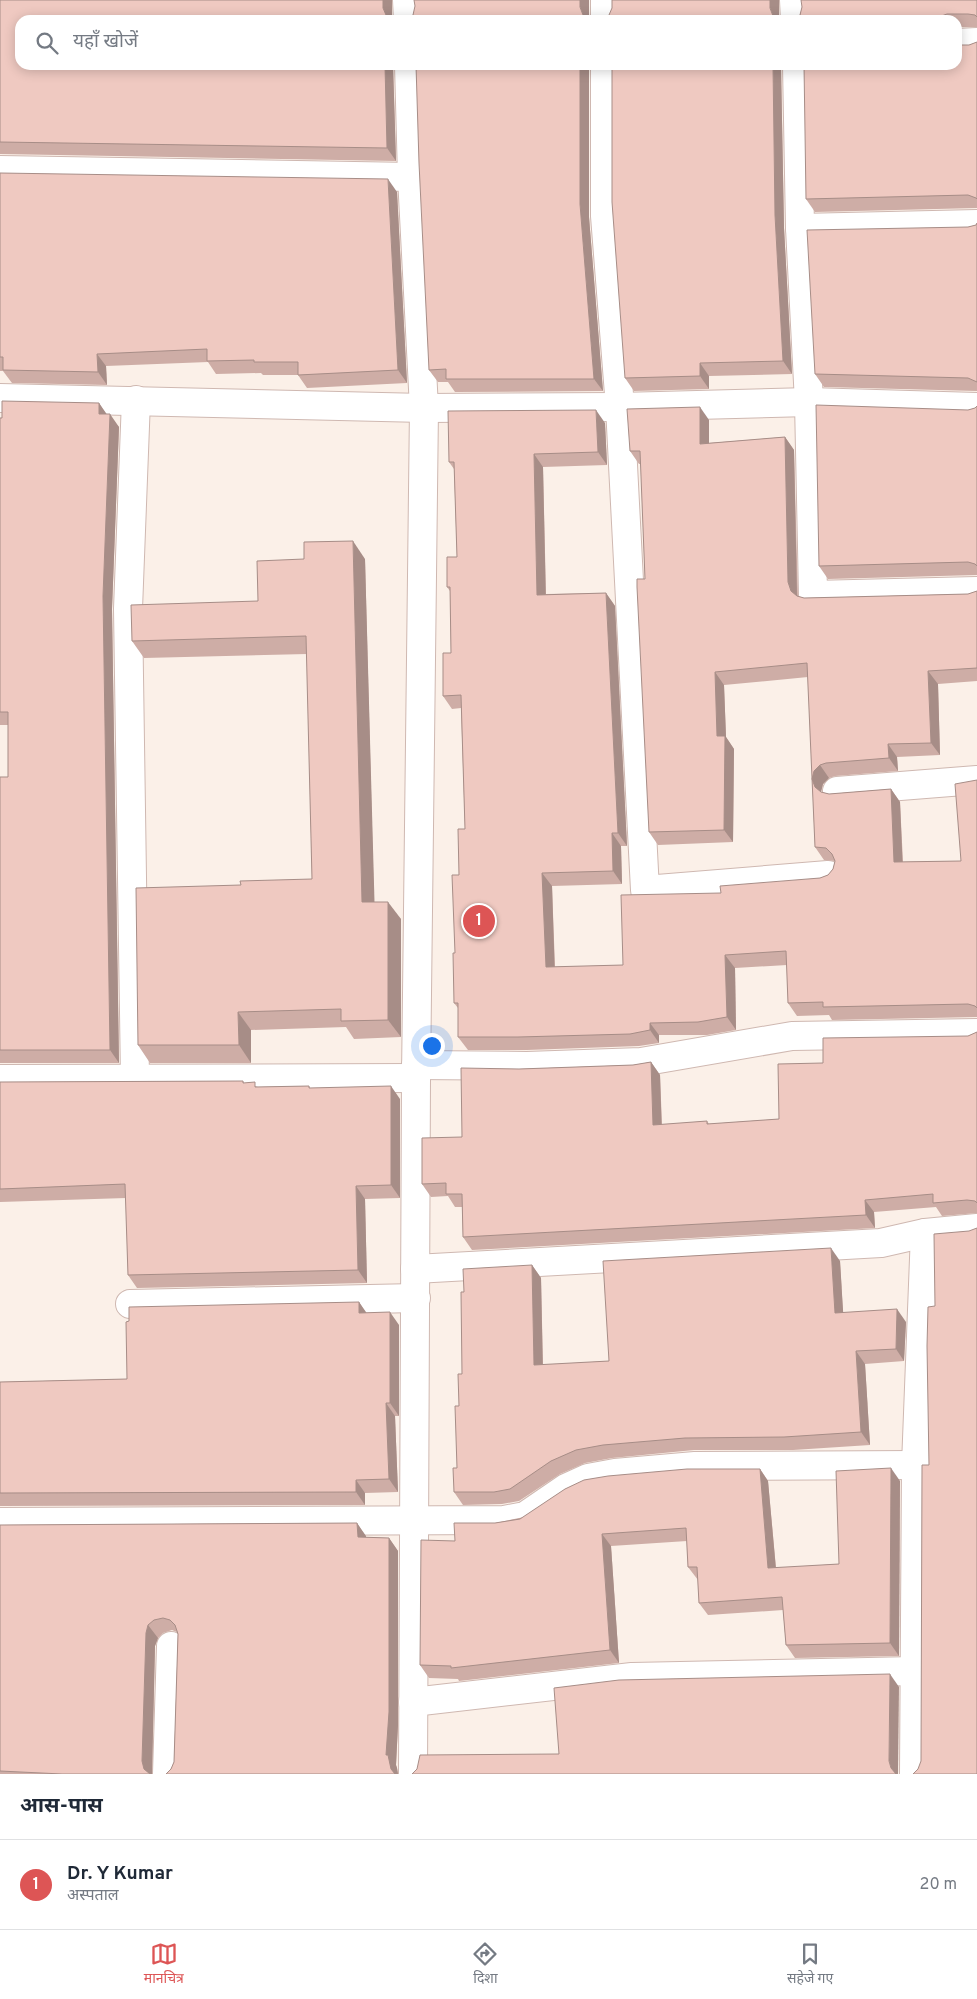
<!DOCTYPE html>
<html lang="hi">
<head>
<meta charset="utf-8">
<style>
	:root { --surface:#fff; --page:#f2f2f3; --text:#1f2937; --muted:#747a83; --line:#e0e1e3; --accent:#d55 }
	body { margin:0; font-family:Overpass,"Noto Sans Devanagari",sans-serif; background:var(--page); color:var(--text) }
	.you { position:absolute; left:431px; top:1045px; width:18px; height:18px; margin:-12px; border:4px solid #fff; border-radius:50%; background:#1a73e8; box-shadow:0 0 0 8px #1a73e833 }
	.badge { display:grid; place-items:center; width:32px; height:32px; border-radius:50%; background:var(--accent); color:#fff; font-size:16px; font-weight:700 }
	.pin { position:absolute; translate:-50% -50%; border:2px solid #fff; box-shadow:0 1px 5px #0006 }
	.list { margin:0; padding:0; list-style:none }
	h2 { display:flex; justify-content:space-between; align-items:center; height:65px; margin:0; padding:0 20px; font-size:21px }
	h2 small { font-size:16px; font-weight:400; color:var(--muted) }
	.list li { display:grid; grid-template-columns:32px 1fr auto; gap:15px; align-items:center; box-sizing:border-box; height:90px; padding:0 20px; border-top:1px solid var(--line) }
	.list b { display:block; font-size:19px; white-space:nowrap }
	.list p { margin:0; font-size:16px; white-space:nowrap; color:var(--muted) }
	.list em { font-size:16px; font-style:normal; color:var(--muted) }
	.icon { flex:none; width:28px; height:28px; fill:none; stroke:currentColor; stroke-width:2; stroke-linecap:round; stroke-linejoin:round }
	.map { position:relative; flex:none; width:977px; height:1774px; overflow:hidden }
	.search { position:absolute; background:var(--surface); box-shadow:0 2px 12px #0003; left:15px; right:15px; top:15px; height:55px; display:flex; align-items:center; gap:12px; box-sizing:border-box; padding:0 18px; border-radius:15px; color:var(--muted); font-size:19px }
	.sheet { height:155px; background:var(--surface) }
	nav { display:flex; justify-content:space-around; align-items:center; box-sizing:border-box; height:70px; border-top:1px solid var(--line); background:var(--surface); font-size:14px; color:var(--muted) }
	nav a { display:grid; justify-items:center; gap:2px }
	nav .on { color:var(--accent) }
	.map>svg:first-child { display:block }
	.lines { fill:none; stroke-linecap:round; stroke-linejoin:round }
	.minor-casing { stroke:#cfb8b1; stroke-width:30 }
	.minor { stroke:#fff; stroke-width:28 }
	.wall { fill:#ceada6 }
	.shaded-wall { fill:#a78d87 }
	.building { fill:#efc9c1; stroke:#a78d87 }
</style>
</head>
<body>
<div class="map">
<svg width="977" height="1774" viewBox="0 0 977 1774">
	<rect width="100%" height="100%" fill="#fbf0e8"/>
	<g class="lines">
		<defs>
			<g id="minor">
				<polyline points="407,0 408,20"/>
				<polyline points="605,0 605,20"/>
				<polyline points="794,0 795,20"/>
				<polyline points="957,43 977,42"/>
				<polyline points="409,65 412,177 424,408 416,1078 413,1774"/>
				<polyline points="605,65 605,216 620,407 645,890 828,875"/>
				<polyline points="797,65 800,228 809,402 813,595 977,591"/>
				<polyline points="0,170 412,177"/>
				<polyline points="800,228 977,224"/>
				<polyline points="0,398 424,408 620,407 809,402 977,407"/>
				<polyline points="837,791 977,780"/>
				<polyline points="416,1065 527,1066 641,1062 792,1036 977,1033"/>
				<polyline points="0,1079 416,1078"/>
				<polyline points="135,1079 128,609 136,400"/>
				<polyline points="415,1269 881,1243 925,1233 977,1228"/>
				<polyline points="130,1304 416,1298"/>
				<polyline points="0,1522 504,1520 525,1516 566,1488 588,1478 615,1473 695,1466 916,1465"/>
				<polyline points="413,1702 632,1677 915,1671"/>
				<polyline points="167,1774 171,1646"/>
				<polyline points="914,1774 916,1465 925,1233"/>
			</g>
		</defs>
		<!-- minor casing -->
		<use href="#minor" class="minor-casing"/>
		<!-- minor -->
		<use href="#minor" class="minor"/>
	</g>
	<!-- wall -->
	<g class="wall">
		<polygon points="0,0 392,0 392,20 20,20 393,65 396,161 0,154"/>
		<polygon points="977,0 977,27 957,27 957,20 794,20 800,15 802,7"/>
		<polygon points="977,42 977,208 815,212 806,199 969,45"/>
		<polygon points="589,65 589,217 603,391 455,392 448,382 438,382 429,370"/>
		<polygon points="781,65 784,228 792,374 709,376 709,389 634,391 625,378"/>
		<polygon points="0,173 397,192 407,383 307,388 298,375 263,375 261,373 216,374 208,362 106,366 107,385 12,383 3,371 0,371"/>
		<polygon points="977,223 977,391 824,387 815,374 968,227 976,225"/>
		<polygon points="99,403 106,414 119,427 112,609 119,1063 0,1063 0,777 8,777 8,725 0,725 0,418"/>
		<polygon points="977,406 977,575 828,579 819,566 968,410 975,408"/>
		<polygon points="709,420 709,443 785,437 794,450 798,596 804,598 968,594 977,591 977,681 938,684 940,755 897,757 898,771 835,776 829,778 823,784 821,792 829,794 891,789 900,802 903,862 961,861 977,780 977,1017 832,1020 829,1015 797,1016 788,1003 787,965 735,968 736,1030 707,1035 659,1035 659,1043 639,1046 527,1050 468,1050 458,1037 458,1008 454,1003 455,953 459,875 465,829 461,708 452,709 443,696 451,653 450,591 447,587 457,557 454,469 449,462 605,423 607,465 543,467 546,594 606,593 615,606 627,846 621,846 622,884 552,886 555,967 623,965 721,893 820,878 828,875 833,869 835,861 824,860 815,847 808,677 724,685 726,737 734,749 733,842 658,845 649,832 645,579 641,464 639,464 630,451"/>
		<polygon points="365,559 374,902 401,919 401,1037 354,1039 346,1027 251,1030 251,1063 150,1063 138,1045 241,885 312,879 307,654 144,658 132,641 258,601"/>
		<polygon points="977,1032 977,1213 942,1216 936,1207 874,1212 875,1228 472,1250 463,1237 462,1207 455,1207 448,1196 431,1197 422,1184 519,1069 633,1065 651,1062 660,1075 662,1125 707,1121 709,1124 779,1119 823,1063 968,1036"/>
		<polygon points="243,1081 244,1083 258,1087 309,1086 310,1088 400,1099 400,1198 365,1199 367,1283 137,1288 128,1275 126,1198 0,1202 0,1082"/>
		<polygon points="840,1261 843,1313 906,1322 904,1361 865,1364 870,1445 793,1450 694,1450 612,1458 585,1463 560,1474 519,1501 502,1504 463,1505 454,1492 457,1468 459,1406 462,1374 464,1292 532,1265 541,1278 543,1365 609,1361"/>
		<polygon points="359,1302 366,1313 399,1325 399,1416 395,1416 398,1492 365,1493 365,1505 0,1506 0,1382 127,1379"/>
		<polygon points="760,1469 768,1481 776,1568 839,1564 900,1481 899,1656 795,1658 786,1645 783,1610 708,1615 699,1603 698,1580 688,1567 687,1541 611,1546 619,1663 459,1681 458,1679 429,1678 420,1665 455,1541 495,1523"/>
		<polygon points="357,1523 366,1537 389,1538 398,1551 398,1725 396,1765 397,1768 398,1774 166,1774 171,1769 174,1762 178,1634 177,1632 172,1630 163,1633 158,1638 155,1646 152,1774 0,1774 0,1525"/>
	</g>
	<!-- shaded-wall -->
	<g class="shaded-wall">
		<polygon points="383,0 392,0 392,20 389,20 386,15 383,8"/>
		<polygon points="580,0 589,0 589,20 586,20 583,15 580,7"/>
		<polygon points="770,0 779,0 779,20 776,20 773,16 770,8"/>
		<polygon points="385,65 393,65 396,161 387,148"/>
		<polygon points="580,65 589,65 589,217 603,391 594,379 580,204"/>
		<polygon points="773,65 781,65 784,228 792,374 783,361 775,215"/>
		<polygon points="388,179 397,192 407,383 398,370"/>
		<polygon points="97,354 106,366 107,385 98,372"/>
		<polygon points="700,363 709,376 709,389 700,376"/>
		<polygon points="99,403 108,416 99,414"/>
		<polygon points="700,407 709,420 709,457 700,444"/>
		<polygon points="596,410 605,423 607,465 598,452"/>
		<polygon points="110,414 119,427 112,609 119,1063 110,1050 103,596"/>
		<polygon points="785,437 794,450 797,595 800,603 791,591 788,582"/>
		<polygon points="534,454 543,467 546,608 537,595"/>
		<polygon points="353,541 365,559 375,920 362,902"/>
		<polygon points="606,593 615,606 627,846 618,833"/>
		<polygon points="928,671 938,684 940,755 931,743"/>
		<polygon points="715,672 724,685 726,737 734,749 733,842 724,830 717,736"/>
		<polygon points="888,744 897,757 898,771 889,758"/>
		<polygon points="820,765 829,778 823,784 821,792 824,800 815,787 812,779 814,771"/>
		<polygon points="891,789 900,802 903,875 894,862"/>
		<polygon points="612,833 621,846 622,884 613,871"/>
		<polygon points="542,873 552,886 555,980 546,967"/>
		<polygon points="388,902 401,919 401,1037 388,1020"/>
		<polygon points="725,955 735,968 736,1030 727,1017"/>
		<polygon points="238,1012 251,1030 251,1063 239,1045"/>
		<polygon points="650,1023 659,1035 659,1043 650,1030"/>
		<polygon points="651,1062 660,1075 662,1138 653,1125"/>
		<polygon points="391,1086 400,1099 400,1198 391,1185"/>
		<polygon points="356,1186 365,1199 367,1283 358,1270"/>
		<polygon points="865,1200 874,1212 875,1228 866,1215"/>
		<polygon points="831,1248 840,1261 844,1326 835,1313"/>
		<polygon points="532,1265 541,1278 543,1378 534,1365"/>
		<polygon points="359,1302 368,1315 359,1313"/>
		<polygon points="897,1309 906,1322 904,1361 896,1349"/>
		<polygon points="390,1312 399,1325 399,1416 390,1403"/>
		<polygon points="856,1351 865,1364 870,1445 861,1432"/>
		<polygon points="386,1403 395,1416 398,1492 389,1479"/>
		<polygon points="891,1468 900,1481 899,1656 890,1643"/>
		<polygon points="760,1469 768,1481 777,1581 768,1568"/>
		<polygon points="356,1480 365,1493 365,1505 356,1492"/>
		<polygon points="357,1523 366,1536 367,1550 358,1537"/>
		<polygon points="602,1534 611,1546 619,1663 610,1650"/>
		<polygon points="389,1538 398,1551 398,1725 396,1765 397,1768 398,1774 394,1774 391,1769 386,1755"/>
		<polygon points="148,1625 158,1638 155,1646 152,1774 148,1774 144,1769 142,1761 146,1633"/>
		<polygon points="890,1674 899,1687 898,1774 895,1774 891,1768 889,1761"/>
	</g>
	<!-- building -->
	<g class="building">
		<polygon points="0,0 383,0 383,8 386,15 391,20 20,20 20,65 385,65 387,148 0,142"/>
		<polygon points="414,0 580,0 580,7 583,15 588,20 407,20 413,15 415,6"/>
		<polygon points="612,0 770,0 770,8 773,16 778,20 604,20 609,15 612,8"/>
		<polygon points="801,0 977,0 977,17 975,15 968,14 947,14 939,17 937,20 794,20 800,15 802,7"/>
		<polygon points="977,42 977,199 976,198 968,195 806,199 804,65 957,65 957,45 969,45"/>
		<polygon points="416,65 580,65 580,204 594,379 446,379 446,369 429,370 419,163"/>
		<polygon points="612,65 773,65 775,215 783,361 700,363 700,376 625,378 612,202"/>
		<polygon points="0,173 388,179 398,370 298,375 298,362 254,362 254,360 207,361 207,349 97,354 98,372 3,370 3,357 0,357"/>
		<polygon points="977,223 977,382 968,378 815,374 807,230 968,227 976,225"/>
		<polygon points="2,401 99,403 99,414 110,414 103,596 110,1050 0,1050 0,777 8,777 8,712 0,712 0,418 2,418"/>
		<polygon points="816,405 968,410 975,408 977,406 977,566 975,564 968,562 819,566"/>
		<polygon points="700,407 700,444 785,437 788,582 791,591 797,596 804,598 968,594 977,591 977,668 928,671 931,743 888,744 889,758 826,763 820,765 814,771 812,779 815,787 821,792 829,794 891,789 894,862 961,861 955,784 977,780 977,1008 975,1006 968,1004 823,1007 823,1002 788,1003 786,951 725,955 727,1017 698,1022 650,1023 650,1030 630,1034 518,1037 458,1037 458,1003 454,1003 453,953 455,953 452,875 459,875 458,829 465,829 461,695 443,696 443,653 451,653 450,587 447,587 447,557 457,557 454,462 449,462 448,411 596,410 598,452 534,454 537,595 606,593 618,833 612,833 613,871 542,873 546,967 623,965 621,895 721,893 720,886 820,878 828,875 833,869 835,861 832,854 826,848 815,847 807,663 715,672 717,736 725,736 724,830 649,832 637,587 637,579 645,579 640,451 630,451 627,409"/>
		<polygon points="353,541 362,902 388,902 388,1020 341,1021 341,1009 238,1012 239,1045 138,1045 136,888 241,885 240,881 312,879 306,636 132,641 131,605 258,601 257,561 304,559 304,542"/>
		<polygon points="977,1032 977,1203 975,1201 967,1200 933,1203 933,1194 865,1200 866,1215 463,1237 462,1194 446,1194 446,1183 422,1184 422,1138 462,1137 461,1068 519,1069 633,1065 651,1062 653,1125 707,1121 707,1124 779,1119 778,1064 823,1063 823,1038 968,1036"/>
		<polygon points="243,1081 243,1083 255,1082 255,1087 309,1086 309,1088 391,1086 391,1185 356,1186 358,1270 128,1275 125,1184 0,1189 0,1082"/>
		<polygon points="977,1228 977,1774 913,1774 918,1769 921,1761 922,1465 929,1465 927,1346 928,1307 935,1306 934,1234 969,1231"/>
		<polygon points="831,1248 835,1313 897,1309 896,1349 856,1351 861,1432 784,1437 685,1438 603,1445 576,1450 551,1461 510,1489 494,1492 454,1492 453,1468 457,1468 455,1406 459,1406 458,1374 462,1374 461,1292 464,1292 463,1269 532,1265 534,1365 609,1361 603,1261"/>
		<polygon points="359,1302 359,1313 390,1312 390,1403 386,1403 389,1479 356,1480 356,1492 0,1493 0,1382 127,1379 126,1322 129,1321 129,1307"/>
		<polygon points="891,1468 890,1643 786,1645 782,1597 699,1603 697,1567 688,1567 686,1528 602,1534 610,1650 451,1668 451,1666 420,1665 421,1540 455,1541 454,1523 495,1523 520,1519 565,1489 584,1480 608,1476 687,1469 760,1469 768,1568 839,1564 836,1471"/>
		<polygon points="357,1523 358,1537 389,1538 389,1712 386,1755 388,1755 391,1769 395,1774 166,1774 171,1769 174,1762 178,1634 175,1625 170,1620 163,1618 154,1620 148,1625 146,1633 142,1761 144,1769 150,1774 62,1774 0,1771 0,1525"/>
		<polygon points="890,1674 889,1761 891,1768 896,1774 412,1774 417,1769 420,1755 559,1754 554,1688 619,1680"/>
	</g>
</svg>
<div class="you"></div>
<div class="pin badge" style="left:479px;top:921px">1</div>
<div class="search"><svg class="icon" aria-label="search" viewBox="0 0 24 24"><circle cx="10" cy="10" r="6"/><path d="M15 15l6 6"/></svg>यहाँ खोजें</div>
</div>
<section class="sheet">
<h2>आस-पास<small></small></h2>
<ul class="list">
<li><span class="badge">1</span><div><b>Dr. Y Kumar</b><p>अस्पताल</p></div><em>20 m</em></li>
</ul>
</section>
<nav>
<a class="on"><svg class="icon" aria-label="map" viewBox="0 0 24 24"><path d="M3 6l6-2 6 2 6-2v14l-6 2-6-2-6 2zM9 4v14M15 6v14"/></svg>मानचित्र</a>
<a><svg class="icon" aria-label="directions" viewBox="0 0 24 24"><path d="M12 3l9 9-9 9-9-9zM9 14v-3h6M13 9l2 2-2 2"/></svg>दिशा</a>
<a><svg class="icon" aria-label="saved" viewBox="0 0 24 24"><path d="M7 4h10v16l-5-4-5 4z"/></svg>सहेजे गए</a>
</nav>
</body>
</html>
